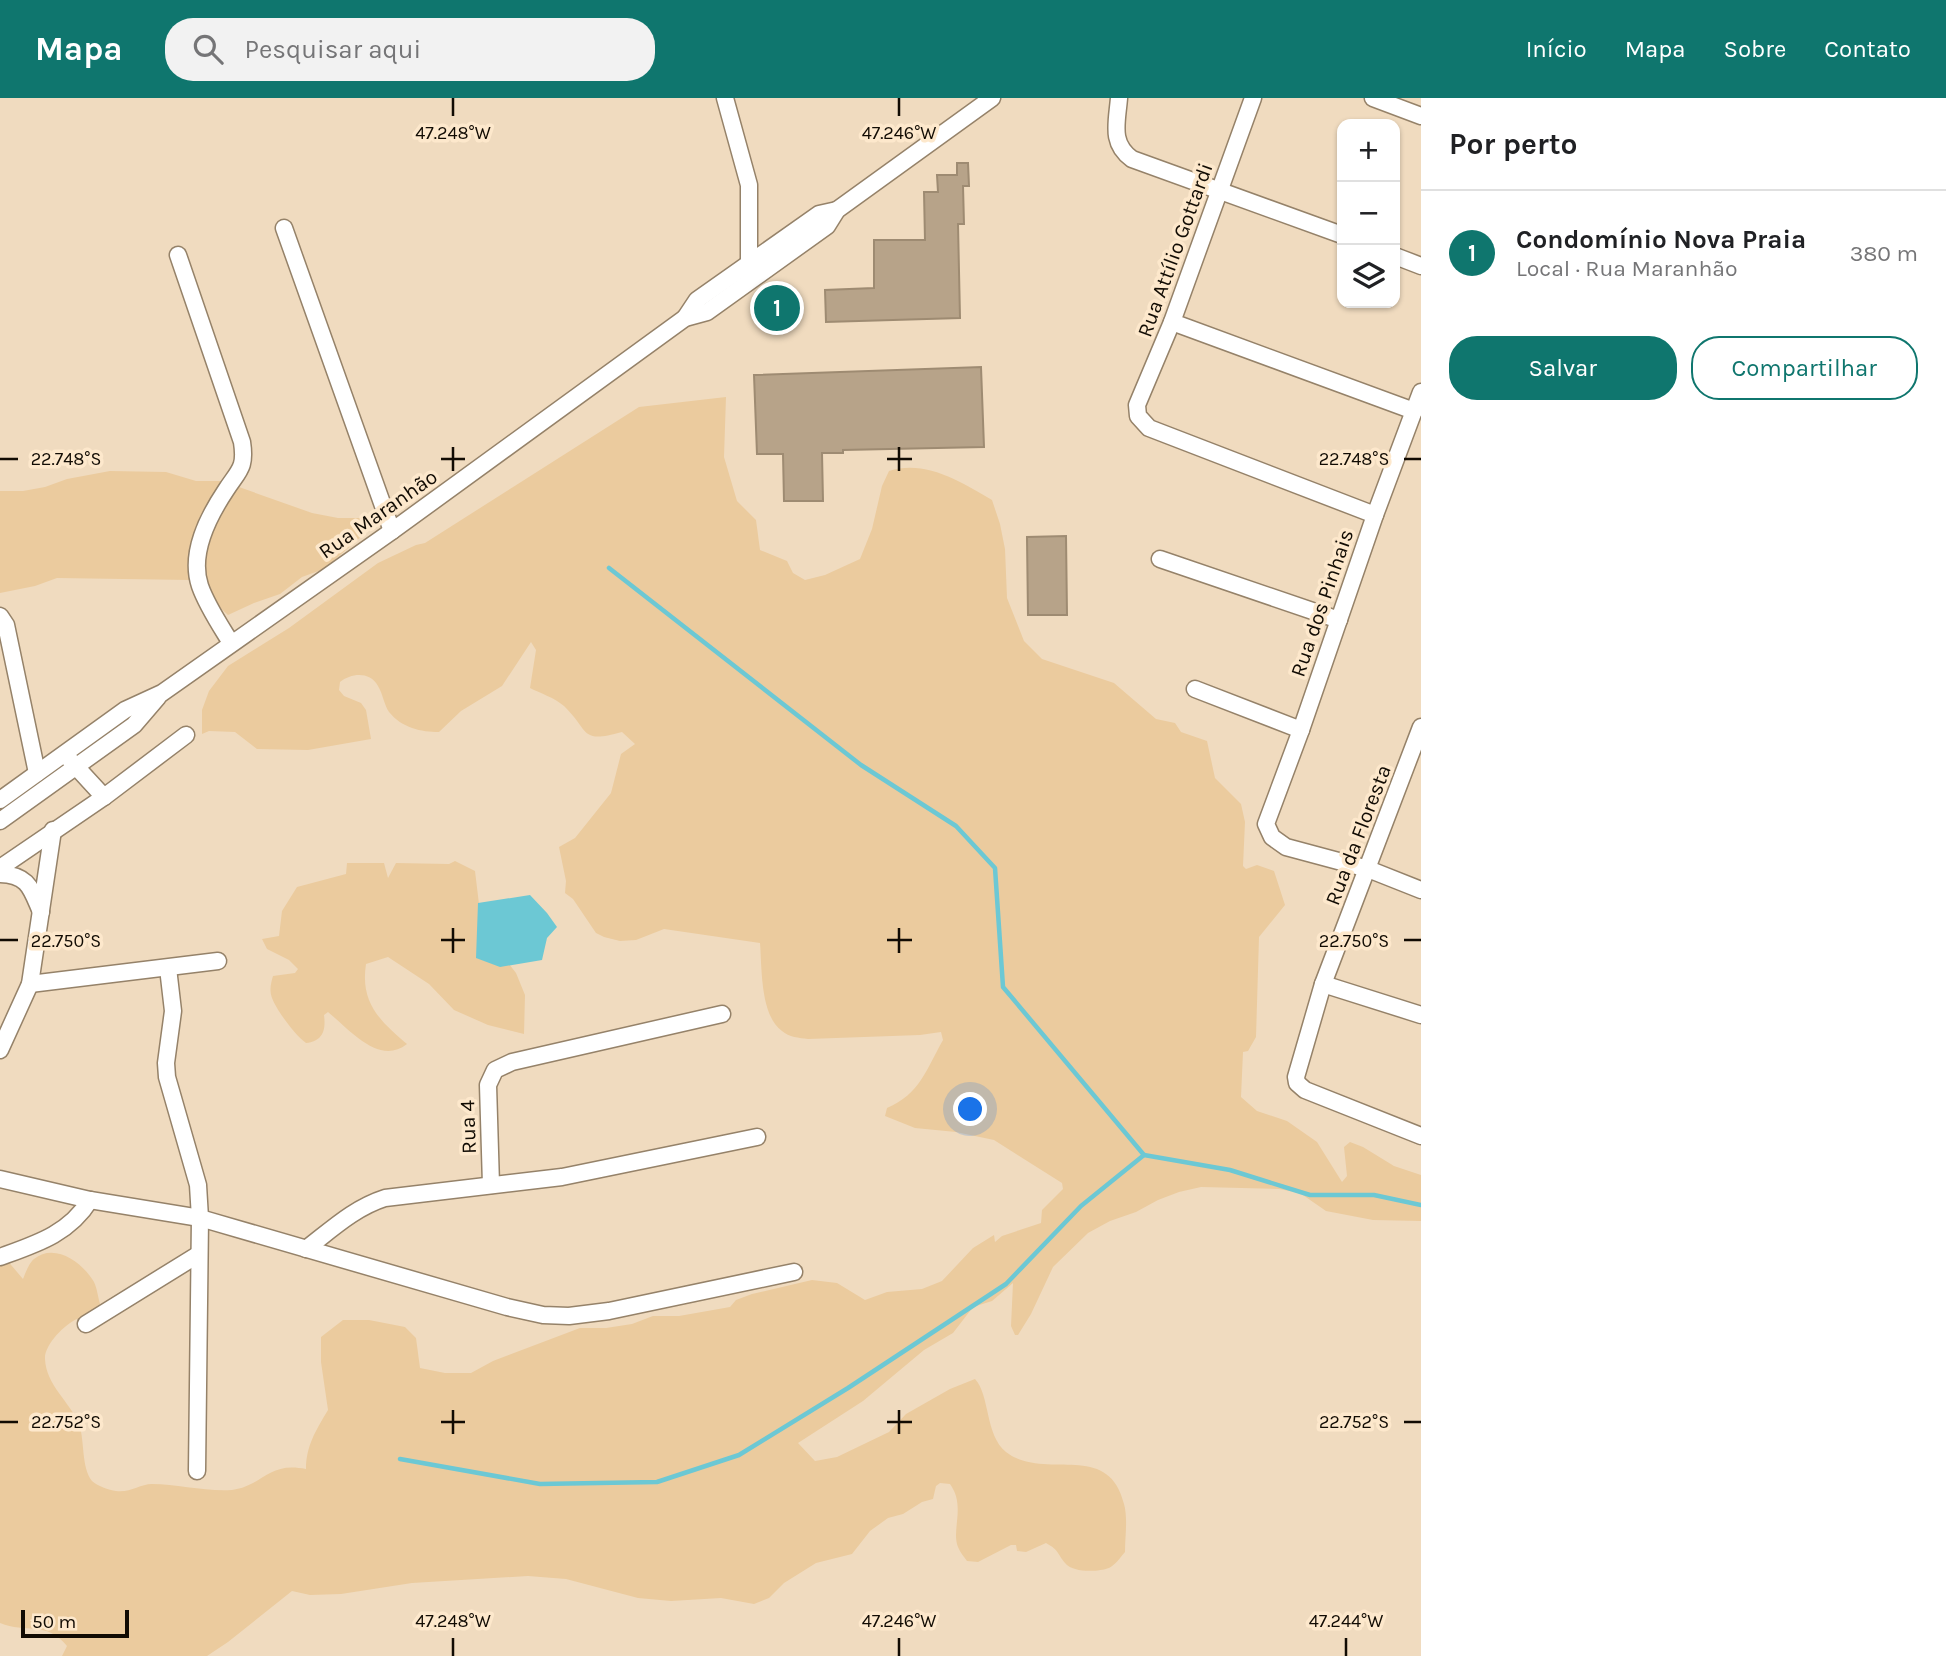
<!DOCTYPE html>
<html lang="pt">
<head>
<meta charset="utf-8">
<style>
	:root { --surface:#fff; --page:#f2f2f2; --text:#202124; --muted:#757577; --line:#e0e0e0; --accent:#0f766e }
	body { margin:0; font-family:Karla,sans-serif; background:var(--page); color:var(--text) }
	.controls { position:absolute; right:21px; top:21px; display:grid; overflow:hidden; border-radius:14px; box-shadow:0 2px 5px #0004 }
	.controls button { width:63px; height:63px; display:grid; place-items:center; padding:0; border:0; border-bottom:2px solid var(--line); background:var(--surface); color:var(--text); font:35px sans-serif }
	.scale { position:absolute; left:21px; bottom:18px; width:108px; box-sizing:border-box; padding-left:7px; border:4px solid #110b03; border-top:0; font-size:19px; line-height:24px; white-space:nowrap; color:#110b03; -webkit-text-stroke:5px #fde8cc; paint-order:stroke }
	.you { position:absolute; left:971px; top:1012px; width:24px; height:24px; margin:-18px; border:5px solid #fff; border-radius:50%; background:#1a73e8; box-shadow:0 0 0 10px #1a73e833 }
	.badge { display:grid; place-items:center; width:46px; height:46px; border-radius:50%; background:var(--accent); color:#fff; font-size:23px; font-weight:700 }
	.pin { position:absolute; translate:-50% -50%; border:4px solid #fff; box-shadow:0 2px 7px #0006 }
	.list { margin:0; padding:0; list-style:none }
	h2 { display:flex; justify-content:space-between; align-items:center; height:91px; margin:0; padding:0 28px; font-size:30px }
	h2 small { font-size:23px; font-weight:400; color:var(--muted) }
	.list li { display:grid; grid-template-columns:46px 1fr auto; gap:21px; align-items:center; box-sizing:border-box; height:126px; padding:0 28px; border-top:2px solid var(--line) }
	.list b { display:block; font-size:26px; white-space:nowrap }
	.list p { margin:0; font-size:23px; white-space:nowrap; color:var(--muted) }
	.list em { font-size:23px; font-style:normal; color:var(--muted) }
	.actions { display:flex; gap:14px; padding:21px 28px }
	.actions a { flex:1; padding:16px 0; border:2px solid var(--accent); border-radius:28px; text-align:center; font-size:24px; color:var(--accent) }
	.actions .main { background:var(--accent); color:#fff }
	.icon { flex:none; width:38px; height:38px; fill:none; stroke:currentColor; stroke-width:2; stroke-linecap:round; stroke-linejoin:round }
	.map { position:relative; flex:none; width:1421px; height:1558px; overflow:hidden }
	header { display:flex; align-items:center; gap:42px; box-sizing:border-box; height:98px; padding:0 35px; background:var(--accent); color:#fff }
	header strong { font-size:33px }
	nav { display:flex; gap:38px; margin-inline-start:auto; font-size:24px }
	.search { width:490px; height:63px; background:var(--page); display:flex; align-items:center; gap:18px; box-sizing:border-box; padding:0 24px; border-radius:28px; color:var(--muted); font-size:26px }
	main { display:flex }
	aside { flex:1; background:var(--surface) }
	.map>svg:first-child { display:block }
	.green { fill:#ebcb9e }
	.water { fill:#6cc8d4 }
	.lines { fill:none; stroke-linecap:round; stroke-linejoin:round }
	.stream { stroke:#6cc8d4; stroke-width:4.5 }
	.building { fill:#b7a389; stroke:#9e8b72; stroke-width:2 }
	.minor-casing { stroke:#958269; stroke-width:19 }
	.minor { stroke:#fff; stroke-width:16 }
	.ticks { fill:none; stroke:#110b03; stroke-width:2.5 }
	.labels { text-anchor:middle; dominant-baseline:central; stroke-width:7; stroke-linejoin:round; paint-order:stroke }
	.street-label { font-size:21px; fill:#110b03; stroke:#fde8cc }
	.ticks-label { font-size:18px; text-anchor:middle; fill:#110b03; stroke:#fde8cc; stroke-width:7; stroke-linejoin:round; paint-order:stroke }
</style>
</head>
<body>
<header>
<strong>Mapa</strong>
<div class="search"><svg class="icon" aria-label="search" viewBox="0 0 24 24"><circle cx="10" cy="10" r="6"/><path d="M15 15l6 6"/></svg>Pesquisar aqui</div>
<nav><a>Início</a><a>Mapa</a><a>Sobre</a><a>Contato</a></nav>
</header>
<main>
<div class="map">
<svg width="1421" height="1558" viewBox="0 0 1421 1558">
	<rect width="100%" height="100%" fill="#f0dbbf"/>
	<!-- green -->
	<g class="green">
		<path d="M726 299 724 359 737 403 756 422 760 452 787 463 793 475 805 482 825 477 860 461 872 431 882 388 889 373C925 361 962 384 992 402L1000 426 1005 451 1007 500 1024 543 1042 561 1114 585 1156 621 1175 625 1181 634 1207 643 1215 680 1241 706 1245 724 1243 768 1246 771 1257 767 1274 773 1285 807 1259 839 1256 939 1248 953 1243 954 1241 999 1257 1013 1287 1023 1317 1044 1342 1084 1347 1078 1344 1049 1350 1044 1363 1049 1394 1068 1421 1077V1123L1373 1122 1326 1113 1300 1095 1279 1091 1201 1089 1179 1094 1158 1102 1136 1114 1110 1123 1088 1135 1053 1169 1031 1216 1018 1237H1015L1011 1228 1013 1185 992 1203 973 1209 953 1235 924 1252 863 1303 798 1345 815 1363 837 1359 889 1334 906 1316 950 1291 975 1281C990 1297 985 1337 1006 1354 1045 1384 1108 1341 1124 1406 1128 1420 1125 1439 1125 1454 1120 1460 1115 1467 1109 1470 1098 1474 1073 1475 1065 1465 1056 1454 1060 1453 1046 1445L1026 1454 1017 1453 1016 1447H1011L978 1464 967 1463C964 1459 960 1454 958 1449 951 1432 966 1408 950 1386L940 1385 936 1388 933 1401 922 1404 903 1416 888 1420 870 1433 852 1456 816 1465 784 1485 769 1500 754 1506 721 1500 671 1503 638 1500 566 1481 528 1478 412 1485 341 1496 310 1497 292 1493 228 1544 207 1558H62L67 1548C46 1522 26 1536 0 1525V1154L23 1181C25 1176 29 1165 34 1161 55 1144 83 1165 94 1184 97 1190 98 1199 100 1206L93 1218C88 1219 82 1220 77 1221 65 1226 44 1247 45 1261 46 1287 70 1304 79 1326 85 1343 81 1369 92 1383 97 1388 109 1392 116 1393 130 1395 140 1386 152 1386 177 1386 207 1394 232 1392 263 1388 268 1363 306 1371 306 1348 316 1332 328 1312L321 1264V1239L343 1222H369L405 1229 416 1240 420 1270 445 1275H471L493 1263 580 1230H606L632 1226 653 1218H679L730 1209 736 1202 752 1196 812 1182 837 1185 865 1202 887 1194 922 1191 942 1183 973 1150 994 1137 995 1144 1002 1138 1041 1125 1042 1112 1063 1091 1062 1085 994 1042 956 1034 915 1030 885 1018 887 1010C920 996 926 972 943 942L941 934 920 937 808 941C799 940 789 939 782 933 760 917 762 870 760 845L664 831 636 842 620 843 604 839 596 835 573 801 565 795 566 783 559 749 575 740 611 695 621 656 635 646 622 634C579 646 590 633 564 608 555 600 540 595 530 590L536 552 531 544 502 588 461 613 439 634C421 634 402 630 389 614 384 607 383 596 378 588 370 573 351 575 340 584L339 592 344 598 361 605 366 612 371 641 308 652 257 651 235 634 209 633 202 636V612L209 593 228 568 289 530 378 465 416 447 425 445 639 309Z"/>
		<polygon points="110,373 166,374 196,383 222,383 312,415 338,420 374,420 363,437 324,471 302,479 280,496 254,505 228,517 190,482 57,480 35,488 0,495 0,393 23,393 45,389 67,381"/>
		<path d="M455 763 475 773 482 831 516 875 525 897 524 936 488 927 454 912 429 886 388 859 366 866C360 905 380 923 407 946 379 968 350 932 328 914L324 917C326 932 323 943 306 945 295 937 277 913 272 900 269 892 271 885 273 878L295 875 298 871 289 862 267 851 262 841 279 838 282 813 297 789 346 776 347 765H384L388 780 396 765 449 766Z"/>
	</g>
	<!-- water -->
	<polygon class="water" points="530,797 547,815 557,829 547,840 542,862 500,869 476,860 478,805"/>
	<g class="lines">
		<!-- stream -->
		<g class="stream">
			<polyline points="609,470 861,667 956,728 995,770 1003,889 1144,1057"/>
			<polyline points="400,1361 540,1386 657,1384 739,1357 848,1290 1006,1186 1081,1108 1144,1057 1230,1072 1310,1097 1374,1097 1421,1107"/>
		</g>
	</g>
	<!-- building -->
	<g class="building">
		<polygon points="957,65 968,65 969,88 963,88 964,126 958,126 960,220 826,224 825,192 874,190 874,142 925,142 924,94 938,94 937,77 957,77"/>
		<polygon points="981,269 984,349 843,352 843,355 822,355 823,403 784,403 783,356 757,356 754,277"/>
		<polygon points="1066,438 1067,517 1028,517 1027,439"/>
	</g>
	<g class="lines">
		<defs>
			<g id="minor">
				<polyline points="725,0 749,87 749,165"/>
				<path d="M1119 0C1117 25 1110 45 1132 61L1342 137"/>
				<polyline points="1253,0 1172,224 1137,307 1138,318 1149,330 1375,417"/>
				<polyline points="1373,0 1421,18"/>
				<polyline points="284,130 392,433"/>
				<path d="M178 157 242 344C246 370 239 372 226 392 208 419 189 455 200 488 207 508 220 527 231 545"/>
				<polyline points="1395,158 1421,168"/>
				<polyline points="685,220 697,202 819,116 837,112"/>
				<polyline points="1172,224 1414,313"/>
				<polyline points="1421,294 1375,417 1301,632 1266,726 1272,739 1286,749 1368,771 1421,792"/>
				<polyline points="1160,461 1339,522"/>
				<polyline points="0,518 6,527 37,675"/>
				<polyline points="1195,591 1301,632"/>
				<polyline points="1421,629 1323,886 1296,979 1297,985 1305,992 1421,1038"/>
				<polyline points="70,662 104,699"/>
				<polyline points="0,702 125,612 162,595 392,433 685,220 707,214 827,128 837,112 992,0"/>
				<polyline points="0,723 134,627 158,599"/>
				<polyline points="0,770 104,699 186,637"/>
				<path d="M0 776C29 777 31 791 41 814"/>
				<polyline points="168,870 173,913 166,965 167,979 198,1087 200,1120 197,1373"/>
				<polyline points="30,886 218,863"/>
				<polyline points="1323,886 1421,917"/>
				<polyline points="0,952 30,886 53,732"/>
				<polyline points="0,1081 90,1102 200,1120 507,1209 543,1217 569,1218 609,1213 794,1174"/>
				<polyline points="491,1087 488,987 495,972 512,964 722,916"/>
				<path d="M306 1151C332 1131 354 1110 385 1100L562 1079 757 1039"/>
				<path d="M0 1159C36 1146 69 1136 90 1102"/>
				<polyline points="86,1226 199,1156"/>
			</g>
		</defs>
		<!-- minor casing -->
		<use href="#minor" class="minor-casing"/>
		<!-- minor -->
		<use href="#minor" class="minor"/>
	</g>
	<!-- ticks -->
	<path class="ticks" d="M453 0V18M899 0V18M453 349V373M899 349V373M0 361H18M441 361H465M887 361H912M1404 361H1421M453 830V855M899 830V855M0 842H18M441 842H465M887 842H912M1404 842H1421M453 1312V1336M899 1312V1336M0 1324H18M441 1324H465M887 1324H912M1404 1324H1421M453 1540V1558M899 1540V1558M1346 1540V1558"/>
	<g class="labels">
		<!-- street labels -->
		<g class="street-label">
			<text transform="translate(1175 152) rotate(-70)">Rua Attílio Gottardi</text>
			<text transform="translate(378 416) rotate(-35)">Rua Maranhão</text>
			<text transform="translate(1322 505) rotate(-71)">Rua dos Pinhais</text>
			<text transform="translate(1358 737) rotate(-69)">Rua da Floresta</text>
			<text transform="translate(468 1029) rotate(-92)">Rua 4</text>
		</g>
	</g>
	<g class="ticks-label">
		<text x="453" y="41">47.248°W</text>
		<text x="899" y="41">47.246°W</text>
		<text x="66" y="367">22.748°S</text>
		<text x="1354" y="367">22.748°S</text>
		<text x="66" y="849">22.750°S</text>
		<text x="1354" y="849">22.750°S</text>
		<text x="66" y="1330">22.752°S</text>
		<text x="1354" y="1330">22.752°S</text>
		<text x="453" y="1529">47.248°W</text>
		<text x="899" y="1529">47.246°W</text>
		<text x="1346" y="1529">47.244°W</text>
	</g>
</svg>
<div class="controls">
<button>+</button>
<button>−</button>
<button><svg class="icon" aria-label="layers" viewBox="0 0 24 24"><path d="M12 4l9 5-9 5-9-5zM3 14l9 5 9-5"/></svg></button>
</div>
<div class="scale">50 m</div>
<div class="you"></div>
<div class="pin badge" style="left:777px;top:210px">1</div>
</div>
<aside>
<h2>Por perto<small></small></h2>
<ul class="list">
<li><span class="badge">1</span><div><b>Condomínio Nova Praia</b><p>Local · Rua Maranhão</p></div><em>380 m</em></li>
</ul>
<div class="actions"><a class="main">Salvar</a><a>Compartilhar</a></div>
</aside>
</main>
</body>
</html>
